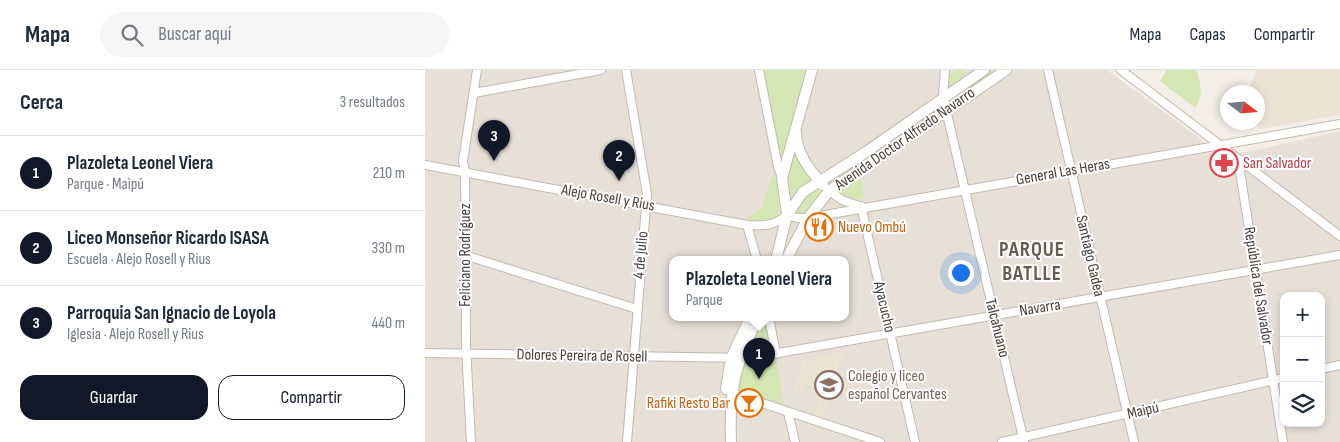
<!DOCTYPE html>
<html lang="es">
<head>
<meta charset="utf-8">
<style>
	:root { --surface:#fff; --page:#f6f6f7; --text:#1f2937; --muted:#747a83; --line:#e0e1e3; --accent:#111827 }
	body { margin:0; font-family:"Sofia Sans Condensed",sans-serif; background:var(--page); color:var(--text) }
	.controls { position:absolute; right:15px; bottom:15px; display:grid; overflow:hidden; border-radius:10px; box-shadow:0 2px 8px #0003 }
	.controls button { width:45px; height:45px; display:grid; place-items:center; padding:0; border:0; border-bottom:1px solid var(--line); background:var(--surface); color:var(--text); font:25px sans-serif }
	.compass { position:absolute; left:795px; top:15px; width:45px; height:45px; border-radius:50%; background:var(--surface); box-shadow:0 2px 8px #0003; rotate:106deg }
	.you { position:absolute; left:535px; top:202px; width:18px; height:18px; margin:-12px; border:4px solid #fff; border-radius:50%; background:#1a73e8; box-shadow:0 0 0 8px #1a73e833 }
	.badge { display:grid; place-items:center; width:32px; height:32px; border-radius:50%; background:var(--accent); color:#fff; font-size:16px; font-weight:700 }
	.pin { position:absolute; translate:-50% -41px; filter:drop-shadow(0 1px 2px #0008) }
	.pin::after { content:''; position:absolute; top:26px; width:18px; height:15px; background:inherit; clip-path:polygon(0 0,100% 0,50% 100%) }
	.popup { position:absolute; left:244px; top:186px; width:180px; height:65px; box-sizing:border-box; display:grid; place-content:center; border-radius:10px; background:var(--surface); filter:drop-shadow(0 1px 4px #0005); font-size:16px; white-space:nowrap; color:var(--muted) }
	.popup b { font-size:19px; color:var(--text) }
	.popup::after { content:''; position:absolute; left:50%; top:100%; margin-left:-10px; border:10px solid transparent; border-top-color:var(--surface) }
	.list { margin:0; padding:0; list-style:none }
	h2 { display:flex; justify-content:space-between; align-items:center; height:65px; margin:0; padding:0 20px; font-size:21px }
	h2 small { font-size:16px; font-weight:400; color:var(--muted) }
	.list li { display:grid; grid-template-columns:32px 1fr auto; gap:15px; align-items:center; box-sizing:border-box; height:75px; padding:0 20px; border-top:1px solid var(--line) }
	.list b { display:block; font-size:19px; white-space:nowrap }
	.list p { margin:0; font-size:16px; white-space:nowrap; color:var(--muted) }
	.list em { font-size:16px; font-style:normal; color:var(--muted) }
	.actions { display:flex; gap:10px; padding:15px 20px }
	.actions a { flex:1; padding:11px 0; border:1px solid var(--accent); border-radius:15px; text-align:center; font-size:18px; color:var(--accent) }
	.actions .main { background:var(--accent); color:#fff }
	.icon { flex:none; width:28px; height:28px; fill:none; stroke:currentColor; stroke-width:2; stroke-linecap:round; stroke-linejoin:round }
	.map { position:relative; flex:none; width:915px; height:372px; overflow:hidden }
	header { display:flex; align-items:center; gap:30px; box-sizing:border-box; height:70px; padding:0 25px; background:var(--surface); border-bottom:1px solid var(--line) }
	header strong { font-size:24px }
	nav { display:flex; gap:28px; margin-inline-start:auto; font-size:18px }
	.search { width:350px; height:45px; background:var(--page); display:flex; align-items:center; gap:12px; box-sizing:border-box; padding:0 18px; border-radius:28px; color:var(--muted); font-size:19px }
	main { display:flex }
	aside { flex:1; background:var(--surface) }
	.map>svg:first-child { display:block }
	.residential { fill:#e7e0d7; fill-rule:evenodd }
	.education { fill:#ece2d3 }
	.green { fill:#d4e6b3 }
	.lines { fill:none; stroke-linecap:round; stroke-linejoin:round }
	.minor-casing { stroke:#c1b9ae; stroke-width:10 }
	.tertiary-casing { stroke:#c1b9ae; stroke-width:12 }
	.minor { stroke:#fff; stroke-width:8 }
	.tertiary { stroke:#fff; stroke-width:10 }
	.labels { text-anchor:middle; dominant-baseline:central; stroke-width:4; stroke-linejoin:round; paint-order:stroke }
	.street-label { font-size:16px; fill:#463f37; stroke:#fff }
	.health-label { font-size:16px; fill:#be3a42; stroke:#fff; text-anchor:start }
	.food-label { font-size:16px; fill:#c56008; stroke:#fff; text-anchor:start }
	.education-label { font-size:16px; fill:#785e54; stroke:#fff; text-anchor:start }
	.district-label { font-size:21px; font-weight:bold; letter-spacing:1px; fill:#695c4f; stroke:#fff }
</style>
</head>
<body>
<header>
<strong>Mapa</strong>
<div class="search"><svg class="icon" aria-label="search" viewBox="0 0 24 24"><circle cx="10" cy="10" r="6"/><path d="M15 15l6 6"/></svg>Buscar aquí</div>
<nav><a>Mapa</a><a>Capas</a><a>Compartir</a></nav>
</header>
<main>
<aside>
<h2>Cerca<small>3 resultados</small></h2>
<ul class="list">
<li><span class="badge">1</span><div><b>Plazoleta Leonel Viera</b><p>Parque · Maipú</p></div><em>210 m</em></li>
<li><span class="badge">2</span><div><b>Liceo Monseñor Ricardo ISASA</b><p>Escuela · Alejo Rosell y Rius</p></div><em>330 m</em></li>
<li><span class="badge">3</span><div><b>Parroquia San Ignacio de Loyola</b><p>Iglesia · Alejo Rosell y Rius</p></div><em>440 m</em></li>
</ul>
<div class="actions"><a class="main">Guardar</a><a>Compartir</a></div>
</aside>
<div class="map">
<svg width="915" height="372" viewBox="0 0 915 372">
	<rect width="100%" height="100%" fill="#f3efe8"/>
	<!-- residential -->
	<path class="residential" d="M0 0H682L800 87 915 61V372H0ZM248 190H420V248H248ZM859 226H896V353H859Z"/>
	<!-- education -->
	<g class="education">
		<polygon points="832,0 915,0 915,45 835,59 833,55 812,59 814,53 832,52 832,22 822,22"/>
		<polygon points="418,282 420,291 413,293 399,349 389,346 399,313 390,310 389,316 380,314 377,324 368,322 378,289"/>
	</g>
	<!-- green -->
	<g class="green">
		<polygon points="338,0 382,0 358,90 356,88"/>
		<polygon points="533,0 539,1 540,6 526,16 523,15 524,6"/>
		<polygon points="566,0 574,0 526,30 526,27"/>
		<path d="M742 0H771C776 13 779 26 770 38L735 11Z"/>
		<polygon points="515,36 515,39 404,115 404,111"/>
		<polygon points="369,80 386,109 366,126 364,125 362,105"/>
		<polygon points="435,104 439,125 436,130 416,124 415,119"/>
		<path d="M347 107H351C357 133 361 159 323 150V148L337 137Z"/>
		<polygon points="392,118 395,124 377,144 372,143 371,140 377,129"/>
		<polygon points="338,250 341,251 345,278 321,285"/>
		<polygon points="351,288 359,335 313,321 319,293"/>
	</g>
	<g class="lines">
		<defs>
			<g id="minor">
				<polyline points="201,0 222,124 202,372"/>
				<polyline points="334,0 353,97 357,108"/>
				<polyline points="520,0 518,27 599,372"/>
				<polyline points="623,0 709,372"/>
				<polyline points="696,0 915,166"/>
				<polyline points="49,23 176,0"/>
				<polyline points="813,89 858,372"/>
				<path d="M0 95 322 155C339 156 349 156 362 145L372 148H383L915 54"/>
				<polyline points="404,121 417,130 434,136"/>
				<polyline points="436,136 490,372"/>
				<polyline points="322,155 332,190"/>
				<polyline points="39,185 212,239"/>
				<polyline points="344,248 351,284"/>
				<polyline points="0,283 325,288 915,185"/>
				<polyline points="896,299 915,295"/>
				<polyline points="307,323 455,372"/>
				<polyline points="363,342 370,372"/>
				<polyline points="46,372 41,276 40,102 38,91 52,0"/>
				<polyline points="577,372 859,308"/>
			</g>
			<g id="tertiary">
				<path d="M371 63C371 83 385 101 398 115"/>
				<polyline points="362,144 357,108 387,0"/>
				<polyline points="351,190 362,145 378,122 441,82 559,0"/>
				<polyline points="361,190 383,148 404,121 581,0"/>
				<polyline points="301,319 306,288 325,248"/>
				<path d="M306 372C304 319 310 295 333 248"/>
			</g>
		</defs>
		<!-- minor casing -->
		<use href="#minor" class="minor-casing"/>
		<!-- tertiary casing -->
		<use href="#tertiary" class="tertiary-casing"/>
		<!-- minor -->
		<use href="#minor" class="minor"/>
		<!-- tertiary -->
		<use href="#tertiary" class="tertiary"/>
	</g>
	<!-- icons -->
	<defs>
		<symbol id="pharmacy-ring" viewBox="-11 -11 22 22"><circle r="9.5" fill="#fff" stroke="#e0444e" stroke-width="1.5"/><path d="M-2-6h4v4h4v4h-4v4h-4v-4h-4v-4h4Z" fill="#e0444e"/></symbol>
		<symbol id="restaurant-ring" viewBox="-11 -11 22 22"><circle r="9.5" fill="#fff" stroke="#e8710a" stroke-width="1.5"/><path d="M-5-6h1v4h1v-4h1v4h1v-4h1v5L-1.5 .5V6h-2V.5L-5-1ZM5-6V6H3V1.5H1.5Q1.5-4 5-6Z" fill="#e8710a"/></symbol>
		<symbol id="school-ring" viewBox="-11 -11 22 22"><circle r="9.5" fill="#fff" stroke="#8d6e63" stroke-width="1.5"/><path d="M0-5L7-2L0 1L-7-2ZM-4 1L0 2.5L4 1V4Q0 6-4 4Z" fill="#8d6e63"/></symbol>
		<symbol id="bar-ring" viewBox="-11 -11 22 22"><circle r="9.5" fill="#fff" stroke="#e8710a" stroke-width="1.5"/><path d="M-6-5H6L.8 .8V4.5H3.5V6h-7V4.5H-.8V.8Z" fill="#e8710a"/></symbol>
	</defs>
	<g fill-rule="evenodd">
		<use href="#pharmacy-ring" x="783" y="77" width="32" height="32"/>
		<use href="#restaurant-ring" x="378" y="141" width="32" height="32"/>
		<use href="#school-ring" x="388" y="299" width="32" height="32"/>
		<use href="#bar-ring" x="308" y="317" width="32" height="32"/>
	</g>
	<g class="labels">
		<!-- street labels -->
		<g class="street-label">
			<text transform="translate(480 69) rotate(-35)">Avenida Doctor Alfredo Navarro</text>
			<text transform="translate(638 102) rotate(-10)">General Las Heras</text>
			<text transform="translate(183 128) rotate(10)">Alejo Rosell y Rius</text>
			<text transform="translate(40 185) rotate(-90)">Feliciano Rodríguez</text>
			<text transform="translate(216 185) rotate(-85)">4 de Julio</text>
			<text transform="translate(665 186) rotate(77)">Santiago Gadea</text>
			<text transform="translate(833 216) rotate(81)">República del Salvador</text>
			<text transform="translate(459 237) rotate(77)">Ayacucho</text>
			<text transform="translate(615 238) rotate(-9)">Navarra</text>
			<text transform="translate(572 258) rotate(76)">Talcahuano</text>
			<text transform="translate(157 286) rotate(1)">Dolores Pereira de Rosell</text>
			<text transform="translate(718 341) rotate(-13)">Maipú</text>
		</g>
		<!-- health labels -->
		<g class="health-label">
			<text x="818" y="93">San Salvador</text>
		</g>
		<!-- food labels -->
		<g class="food-label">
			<text x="413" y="157">Nuevo Ombú</text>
			<text x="305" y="333" text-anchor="end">Rafiki Resto Bar</text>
		</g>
		<!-- education labels -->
		<g class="education-label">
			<text x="423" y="306">Colegio y liceo<tspan x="423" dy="18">español Cervantes</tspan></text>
		</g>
		<!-- district labels -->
		<g class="district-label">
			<text x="607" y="179">PARQUE<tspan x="607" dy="24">BATLLE</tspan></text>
		</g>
	</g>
</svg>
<div class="controls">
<button>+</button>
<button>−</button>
<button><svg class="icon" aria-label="layers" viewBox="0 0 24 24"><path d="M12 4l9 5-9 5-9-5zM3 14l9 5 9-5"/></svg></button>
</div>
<svg class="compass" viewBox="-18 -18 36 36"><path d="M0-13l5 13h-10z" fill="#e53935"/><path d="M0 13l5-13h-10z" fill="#747a83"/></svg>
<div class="you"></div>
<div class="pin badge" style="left:334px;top:309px">1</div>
<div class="popup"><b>Plazoleta Leonel Viera</b>Parque</div>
<div class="pin badge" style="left:194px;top:111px">2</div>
<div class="pin badge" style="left:69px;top:91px">3</div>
</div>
</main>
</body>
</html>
